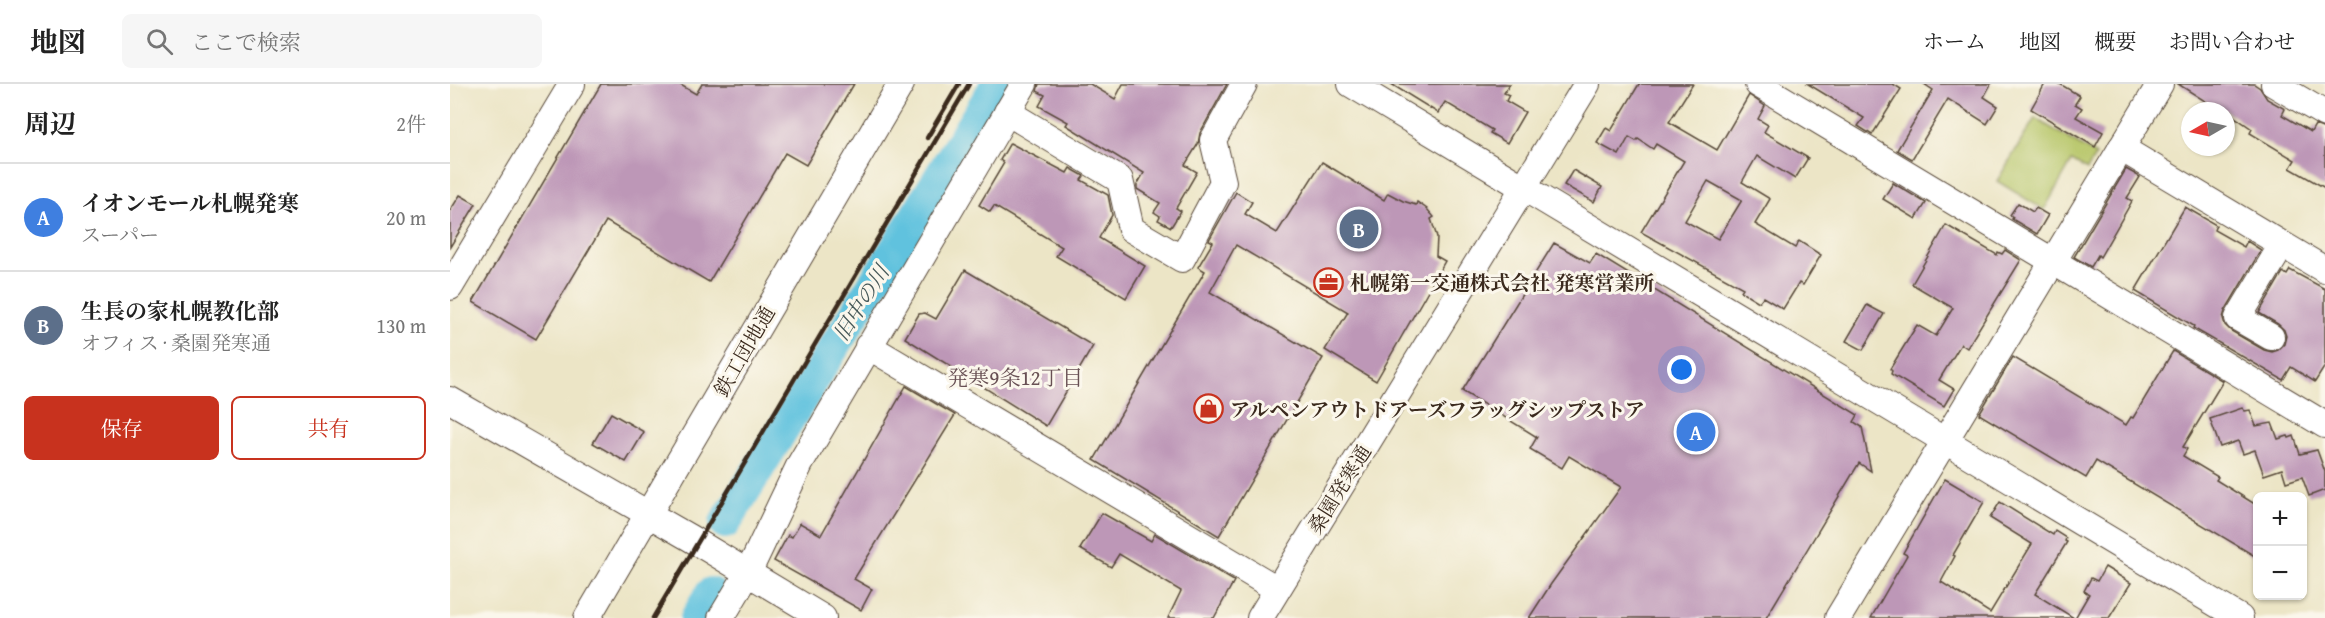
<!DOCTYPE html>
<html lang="ja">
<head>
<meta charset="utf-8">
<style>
	:root { --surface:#fff; --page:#f6f6f6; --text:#222; --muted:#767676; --line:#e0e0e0; --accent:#c8321e }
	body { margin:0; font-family:"Gentium Book Plus","Noto Serif JP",serif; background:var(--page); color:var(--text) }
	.controls { position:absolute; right:18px; bottom:18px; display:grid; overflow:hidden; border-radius:9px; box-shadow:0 2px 4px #0004 }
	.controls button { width:54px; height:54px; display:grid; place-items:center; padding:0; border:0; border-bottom:2px solid var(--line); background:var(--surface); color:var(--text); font:30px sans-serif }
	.compass { position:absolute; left:1731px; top:18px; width:54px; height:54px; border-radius:50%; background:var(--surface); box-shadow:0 2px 4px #0004; rotate:261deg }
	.you { position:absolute; left:1232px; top:286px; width:21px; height:21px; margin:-15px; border:4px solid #fff; border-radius:50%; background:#1a73e8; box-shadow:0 0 0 9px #1a73e833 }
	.badge { display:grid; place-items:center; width:39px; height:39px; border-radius:50%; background:var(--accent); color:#fff; font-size:20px; font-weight:700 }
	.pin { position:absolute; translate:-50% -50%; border:3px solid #fff; box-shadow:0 2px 6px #0006 }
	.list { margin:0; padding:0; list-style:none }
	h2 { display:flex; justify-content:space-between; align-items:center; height:78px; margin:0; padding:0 24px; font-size:26px }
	h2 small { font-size:20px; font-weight:400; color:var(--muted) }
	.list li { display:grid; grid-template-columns:39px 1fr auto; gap:18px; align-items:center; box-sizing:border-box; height:108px; padding:0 24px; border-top:2px solid var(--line) }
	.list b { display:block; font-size:22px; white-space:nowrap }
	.list p { margin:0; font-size:20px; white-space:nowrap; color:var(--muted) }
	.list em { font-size:20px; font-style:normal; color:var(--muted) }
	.actions { display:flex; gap:12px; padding:18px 24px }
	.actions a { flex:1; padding:14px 0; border:2px solid var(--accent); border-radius:9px; text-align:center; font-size:21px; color:var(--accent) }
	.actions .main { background:var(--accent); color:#fff }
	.icon { flex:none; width:33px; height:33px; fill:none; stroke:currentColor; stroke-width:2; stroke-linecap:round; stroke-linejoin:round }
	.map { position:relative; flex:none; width:1875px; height:534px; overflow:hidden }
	header { display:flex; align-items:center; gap:36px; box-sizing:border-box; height:84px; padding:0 30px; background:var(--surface); border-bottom:2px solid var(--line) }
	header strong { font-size:28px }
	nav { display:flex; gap:33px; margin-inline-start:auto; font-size:21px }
	.search { width:420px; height:54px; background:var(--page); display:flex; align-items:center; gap:15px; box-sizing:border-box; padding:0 21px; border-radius:9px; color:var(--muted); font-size:22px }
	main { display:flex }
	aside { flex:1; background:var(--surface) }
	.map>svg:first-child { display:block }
	.green { fill:#b7c669; stroke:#797844; stroke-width:1.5 }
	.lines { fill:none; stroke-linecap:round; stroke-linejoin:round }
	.river { stroke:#60c2de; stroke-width:32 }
	.building { fill:#bd97b7; fill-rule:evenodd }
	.minor-casing { stroke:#564637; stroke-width:28 }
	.minor { stroke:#fff; stroke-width:26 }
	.rail { stroke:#3b2a1e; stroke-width:4.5 }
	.labels { text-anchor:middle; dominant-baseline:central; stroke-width:6; stroke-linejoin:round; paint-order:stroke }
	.poi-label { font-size:20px; font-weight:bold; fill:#3b2a1e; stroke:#fbf7ec; text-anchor:start }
	.street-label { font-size:20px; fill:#3b2a1e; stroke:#fbf7ec }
	.water-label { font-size:21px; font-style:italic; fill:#465858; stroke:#fbf7ec }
	.neighbourhood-label { font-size:21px; fill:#685054; stroke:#fbf7ec }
</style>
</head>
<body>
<header>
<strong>地図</strong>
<div class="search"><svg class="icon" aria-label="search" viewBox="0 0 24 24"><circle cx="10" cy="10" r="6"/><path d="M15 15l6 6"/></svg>ここで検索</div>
<nav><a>ホーム</a><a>地図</a><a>概要</a><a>お問い合わせ</a></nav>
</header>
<main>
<aside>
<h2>周辺<small>2件</small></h2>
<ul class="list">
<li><span class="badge" style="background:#3f7fe0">A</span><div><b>イオンモール札幌発寒</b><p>スーパー</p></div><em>20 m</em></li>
<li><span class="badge" style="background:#5c6f8a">B</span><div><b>生長の家札幌教化部</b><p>オフィス · 桑園発寒通</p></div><em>130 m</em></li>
</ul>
<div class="actions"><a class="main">保存</a><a>共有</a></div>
</aside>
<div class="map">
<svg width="1875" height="534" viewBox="0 0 1875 534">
	<rect width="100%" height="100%" fill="#fbf7ec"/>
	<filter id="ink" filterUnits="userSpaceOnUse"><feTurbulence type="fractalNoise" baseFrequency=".0167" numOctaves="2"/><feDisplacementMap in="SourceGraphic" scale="12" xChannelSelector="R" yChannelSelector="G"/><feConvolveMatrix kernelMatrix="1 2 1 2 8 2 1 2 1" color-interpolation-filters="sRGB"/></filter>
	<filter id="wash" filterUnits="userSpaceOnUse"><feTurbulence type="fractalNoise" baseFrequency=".008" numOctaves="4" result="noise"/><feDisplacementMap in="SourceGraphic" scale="24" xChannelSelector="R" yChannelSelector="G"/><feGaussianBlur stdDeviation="1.35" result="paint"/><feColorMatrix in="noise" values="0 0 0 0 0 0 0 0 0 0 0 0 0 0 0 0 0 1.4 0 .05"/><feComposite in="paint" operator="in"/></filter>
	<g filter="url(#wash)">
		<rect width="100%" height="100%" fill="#ece5c6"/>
		<!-- green -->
		<polygon class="green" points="1585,34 1646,71 1637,86 1622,77 1594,126 1547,97"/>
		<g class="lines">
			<!-- river -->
			<g class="river">
				<polyline points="275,439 547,0"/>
				<polyline points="246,534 261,509"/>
			</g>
		</g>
		<g id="blocks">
			<!-- building -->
			<g class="building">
				<polygon points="151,0 229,0 246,10 252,0 404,0 356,81 335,69 259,198 156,137 86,255 23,218"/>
				<polygon points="589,0 640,0 665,15 673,0 777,0 750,49 748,60 735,81 747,88 726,124 731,127 721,143 708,136 710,132 704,128 710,119 687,105 687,101 694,89 616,41 618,38 589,22 595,11 587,7"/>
				<polygon points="941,0 1060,0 1054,9 1059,11 1056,17 1075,28 1057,59 1040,49 1042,46 995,18 988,29"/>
				<path d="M1189 0H1243L1219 38 1267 66 1299 11 1315 22 1308 35 1318 41 1314 48 1358 74 1345 95 1307 72 1292 98 1320 115 1305 140 1345 164 1349 157 1371 171 1353 201 1349 199 1333 225 1313 213 1309 218 1291 207 1293 204 1191 148 1234 77 1206 60 1203 65 1188 55 1186 57 1179 53 1169 71 1147 59 1156 44 1161 47ZM1258 97 1292 116 1268 155 1235 137Z"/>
				<polygon points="1358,0 1443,0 1451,5 1422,51 1408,42 1414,34"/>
				<polygon points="1474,0 1541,0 1534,13 1548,22 1537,40 1498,15 1462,75 1447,66 1483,6"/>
				<polygon points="1595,0 1610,0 1630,12 1625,20 1632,24 1626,33 1653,48 1645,63 1581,25"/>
				<polygon points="1728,0 1804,0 1810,4 1817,15 1835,25 1832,31 1861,48 1865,41 1875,45 1875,104 1840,84 1845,76 1800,49 1802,45 1776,27 1770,24 1769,26"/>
				<polygon points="560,59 617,89 620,84 634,92 631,96 658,111 662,131 649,154 695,182 676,214 606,172 612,163 544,122 540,128 529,121 554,79 550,76"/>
				<polygon points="872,78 934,116 938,109 953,117 966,121 967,118 977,125 984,133 981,135 987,153 986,172 995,177 926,297 875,266 898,228 786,161 760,208 873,274 769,452 644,376 755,187 748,183 763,158 759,156 786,108 802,118 795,130 827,149"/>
				<polygon points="1676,85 1690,93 1677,114 1682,117 1650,173 1648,171 1641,183 1624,173"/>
				<polygon points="1123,86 1152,103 1144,118 1114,101"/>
				<polygon points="1443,99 1476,119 1466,135 1433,115"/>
				<polygon points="10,111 26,120 0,163 0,127"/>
				<polygon points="1568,119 1583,128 1586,124 1598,131 1587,150 1562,135 1563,133 1560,131"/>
				<polygon points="1735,123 1766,141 1764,146 1794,163 1797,157 1811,166 1775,227 1773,234 1775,241 1781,247 1814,266 1822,268 1828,266 1834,260 1836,252 1834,246 1828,240 1809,229 1833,188 1837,191 1840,186 1875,205 1875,282 1865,298 1841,283 1833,296 1743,244 1744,242 1685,207"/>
				<polygon points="1496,141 1547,171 1548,168 1552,170 1555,166 1571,176 1517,264 1511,260 1489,296 1504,305 1494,322 1441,290 1442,287 1440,285 1467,241 1486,252 1503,224 1462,200"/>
				<polygon points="1104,159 1140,179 1146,170 1408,331 1404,338 1412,343 1421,387 1409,379 1316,534 1079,534 1101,500 1171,403 1119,372 1112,384 1080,365 1087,353 1012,307"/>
				<polygon points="515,186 643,262 596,342 455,254 469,230 475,229 486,235"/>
				<polygon points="1417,221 1434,230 1413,266 1396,257"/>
				<polygon points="1723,267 1773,297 1733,363 1737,365 1733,372 1768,393 1766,396 1808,422 1808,474 1646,377 1636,394 1529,330 1563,273 1676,341 1681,333 1683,334"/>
				<polygon points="456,302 505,331 404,495 422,505 411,526 324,477 338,451 342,453 350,439 371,451"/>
				<polygon points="1792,324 1795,327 1800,326 1806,342 1822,339 1828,355 1838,352 1839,354 1844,352 1850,370 1867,366 1875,388 1875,406 1859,412 1852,393 1836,398 1832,385 1814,391 1805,366 1793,370 1788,357 1770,363 1760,335"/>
				<polygon points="161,329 194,348 176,378 143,359"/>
				<polygon points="1495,395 1534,418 1503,471 1505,472 1491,498 1540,529 1582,460 1540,434 1550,418 1603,451 1605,447 1616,454 1615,457 1617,458 1585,510 1624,534 1421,534 1457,471 1453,469"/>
				<polygon points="652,429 701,457 705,450 784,497 764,534 718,534 731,507 669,470 661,483 630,465"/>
				<polygon points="1655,483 1681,499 1659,534 1625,534 1639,510 1634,507 1641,494 1647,497"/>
			</g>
		</g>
	</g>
	<g filter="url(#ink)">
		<use href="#blocks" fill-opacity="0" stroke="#564637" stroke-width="1.5"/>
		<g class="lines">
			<defs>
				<g id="minor">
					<polyline points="901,0 1790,534"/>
					<polyline points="1308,0 1875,341"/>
					<polyline points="1824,0 1875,30"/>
					<polyline points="557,28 670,96 681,145 732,175 773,98 763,56 794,0"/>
					<polyline points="1671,64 1875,186"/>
					<polyline points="0,203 122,0"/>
					<polyline points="1821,253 1788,234 1832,161"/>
					<polyline points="418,262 827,505"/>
					<polyline points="0,316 240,454 373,534"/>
					<polyline points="137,534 451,0"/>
					<polyline points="271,534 298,489 350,380 574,0"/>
					<polyline points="810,534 1137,0"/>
					<polyline points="1388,534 1710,0"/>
				</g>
			</defs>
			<!-- minor casing -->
			<use href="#minor" class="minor-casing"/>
			<!-- minor -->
			<use href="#minor" class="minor"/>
			<!-- rail -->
			<g class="rail">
				<polyline points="477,54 509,0"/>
				<polyline points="203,534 519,0"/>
			</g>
		</g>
	</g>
	<!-- icons -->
	<defs>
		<symbol id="office-ring" viewBox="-11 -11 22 22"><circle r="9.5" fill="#fbf7ec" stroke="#c8321e" stroke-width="1.5"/><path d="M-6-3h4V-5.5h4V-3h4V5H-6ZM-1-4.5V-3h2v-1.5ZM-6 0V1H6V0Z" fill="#c8321e"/></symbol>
		<symbol id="shop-ring" viewBox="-11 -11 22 22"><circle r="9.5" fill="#fbf7ec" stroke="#c8321e" stroke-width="1.5"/><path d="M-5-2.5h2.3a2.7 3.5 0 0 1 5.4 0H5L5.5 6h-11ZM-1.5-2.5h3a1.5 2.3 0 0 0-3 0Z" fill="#c8321e"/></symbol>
	</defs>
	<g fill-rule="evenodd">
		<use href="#office-ring" x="862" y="182" width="33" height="33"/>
		<use href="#shop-ring" x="742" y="308" width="33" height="33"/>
	</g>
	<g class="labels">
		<!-- poi labels -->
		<g class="poi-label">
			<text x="900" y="198">札幌第一交通株式会社 発寒営業所</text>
			<text x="780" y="325">アルペンアウトドアーズフラッグシップストア</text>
		</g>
		<!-- street labels -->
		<g class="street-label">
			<text transform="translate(294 267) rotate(-60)">鉄工団地通</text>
			<text transform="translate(889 405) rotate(-58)">桑園発寒通</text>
		</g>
		<!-- water labels -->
		<g class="water-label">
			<text transform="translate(411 219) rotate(-58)">旧中の川</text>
		</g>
		<!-- neighbourhood labels -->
		<g class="neighbourhood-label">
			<text x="565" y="293">発寒9条12丁目</text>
		</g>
	</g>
</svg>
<div class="controls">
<button>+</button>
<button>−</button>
</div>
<svg class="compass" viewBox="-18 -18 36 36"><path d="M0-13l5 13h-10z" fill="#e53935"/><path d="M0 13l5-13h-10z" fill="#767676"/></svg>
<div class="you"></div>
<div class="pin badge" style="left:1246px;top:348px;background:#3f7fe0">A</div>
<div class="pin badge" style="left:909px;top:145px;background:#5c6f8a">B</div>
</div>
</main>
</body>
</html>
